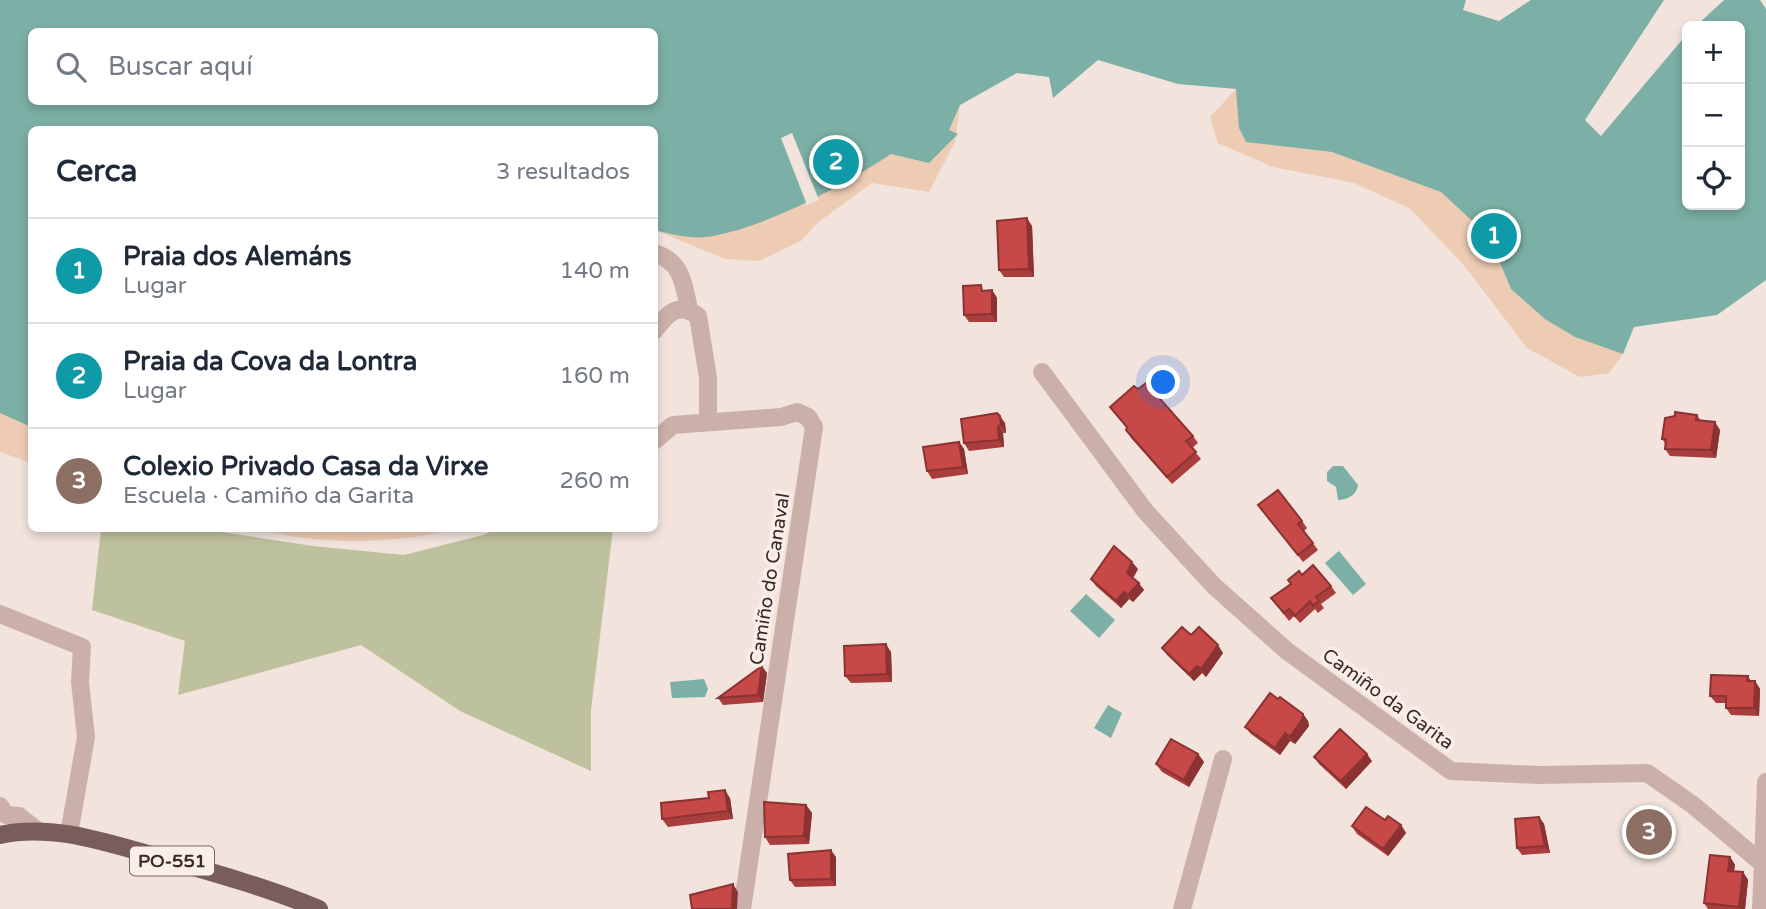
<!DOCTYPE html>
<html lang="es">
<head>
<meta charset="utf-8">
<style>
	:root { --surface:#fff; --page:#f6f6f7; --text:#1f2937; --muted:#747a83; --line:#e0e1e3; --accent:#ea580c }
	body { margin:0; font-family:"Varela Round",sans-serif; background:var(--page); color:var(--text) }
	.controls { position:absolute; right:21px; top:21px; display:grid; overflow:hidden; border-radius:10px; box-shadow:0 4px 10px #0003 }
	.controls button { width:63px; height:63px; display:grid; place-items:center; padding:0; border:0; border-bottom:2px solid var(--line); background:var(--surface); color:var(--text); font:35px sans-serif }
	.you { position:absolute; left:1164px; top:383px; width:24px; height:24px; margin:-18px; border:5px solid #fff; border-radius:50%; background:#1a73e8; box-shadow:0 0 0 10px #1a73e833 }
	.badge { display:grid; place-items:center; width:46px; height:46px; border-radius:50%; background:var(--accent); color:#fff; font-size:23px; font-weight:700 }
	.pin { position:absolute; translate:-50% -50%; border:4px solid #fff; box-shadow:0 2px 7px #0006 }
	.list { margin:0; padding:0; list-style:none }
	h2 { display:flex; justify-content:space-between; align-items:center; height:91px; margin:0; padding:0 28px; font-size:30px }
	h2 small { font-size:23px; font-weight:400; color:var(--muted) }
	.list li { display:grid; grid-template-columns:46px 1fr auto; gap:21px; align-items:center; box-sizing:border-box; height:105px; padding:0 28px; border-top:2px solid var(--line) }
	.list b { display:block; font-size:26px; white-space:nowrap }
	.list p { margin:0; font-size:23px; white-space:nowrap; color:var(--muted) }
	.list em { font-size:23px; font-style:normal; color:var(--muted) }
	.icon { flex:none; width:38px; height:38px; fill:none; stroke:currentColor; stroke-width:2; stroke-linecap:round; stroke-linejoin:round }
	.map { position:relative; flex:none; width:1766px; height:909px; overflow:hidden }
	.search { position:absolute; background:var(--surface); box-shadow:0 4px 10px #0003; left:28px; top:28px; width:630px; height:77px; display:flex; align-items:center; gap:18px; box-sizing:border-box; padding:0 24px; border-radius:10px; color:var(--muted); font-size:26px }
	.panel { position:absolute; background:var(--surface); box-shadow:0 4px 10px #0003; left:28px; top:126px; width:630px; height:406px; border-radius:10px }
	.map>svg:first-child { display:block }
	.green { fill:#bec19d }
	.sand { fill:#eeccb4 }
	.water { fill:#7cafa5; fill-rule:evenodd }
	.pier { fill:#f2e3dd }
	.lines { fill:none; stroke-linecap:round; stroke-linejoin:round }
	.minor { stroke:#cbb0a9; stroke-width:18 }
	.primary { stroke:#795d5a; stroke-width:18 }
	.wall { fill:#aa3e3d }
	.shaded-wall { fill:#8b3232 }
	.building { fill:#c64847; stroke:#8b3232; stroke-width:2 }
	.labels { text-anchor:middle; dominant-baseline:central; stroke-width:7; stroke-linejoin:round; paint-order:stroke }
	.shield { fill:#faeee9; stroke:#726563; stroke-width:2 }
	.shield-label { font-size:18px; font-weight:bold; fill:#372a29 }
	.street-label { font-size:19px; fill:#372a29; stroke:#faeee9 }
</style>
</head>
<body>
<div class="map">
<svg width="1766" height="909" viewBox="0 0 1766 909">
	<rect width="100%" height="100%" fill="#f2e3dd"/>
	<!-- green -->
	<polygon class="green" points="101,529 202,529 313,546 404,555 483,535 497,529 613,529 591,710 591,771 460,711 361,645 178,695 185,641 92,610"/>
	<!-- sand -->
	<g class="sand">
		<polygon points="1314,80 1630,323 1623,354 1609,373 1580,377 1527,348 1463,264 1409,208 1354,183 1273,167 1218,143 1210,117 1236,89"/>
		<polygon points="960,105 955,142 929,192 872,183 817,223 801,241 759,261 725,259 655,230 655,219"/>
		<polygon points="0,365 31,390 31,463 0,452"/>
		<path d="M256 529V528L458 529C389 544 325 546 256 529Z"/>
	</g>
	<!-- water -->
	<g class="water">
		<path d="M0 0H1466L1463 10 1499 21 1531 0H1664L1585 120 1601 136 1687 34V205H1740V26H1696L1724 0H1760L1766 9V280L1717 315 1634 327 1623 354 1575 337 1545 319 1511 289 1496 253 1482 230 1441 192 1332 152 1246 142 1239 128 1236 89 1178 84 1098 60 1053 98 1049 77 1017 73 960 105 949 130 958 134 929 163 891 154C842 186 771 225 713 236 694 240 673 235 655 230L654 130H32L31 427 0 413ZM32 32H654V102H32Z"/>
		<path d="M1333 466H1343L1358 485C1357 495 1347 500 1338 500L1336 487 1327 481V472Z"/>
		<polygon points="1339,551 1366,584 1353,595 1325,563"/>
		<polygon points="1086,594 1115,620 1099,638 1070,611"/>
		<polygon points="704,679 708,689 705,697 672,698 670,682"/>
		<polygon points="1108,705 1122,713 1111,738 1094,728"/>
	</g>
	<!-- pier -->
	<polygon class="pier" points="792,133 819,200 807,205 781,138"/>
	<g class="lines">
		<!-- minor -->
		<g class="minor">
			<path d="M654 253C682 261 684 284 689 310"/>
			<path d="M654 331C667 314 678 301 698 316L708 378V422"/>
			<polyline points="1042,372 1146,512 1214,586 1287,651 1451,771 1539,775 1647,773 1693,805 1763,864 1761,909"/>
			<polyline points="654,441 673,425 781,417 797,412 808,417 814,427 742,909"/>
			<polyline points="0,614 82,647 80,682 86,737 69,834"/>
			<polyline points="0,806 6,815 19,816 38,831"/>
			<polyline points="1763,864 1766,782"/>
			<polyline points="1182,909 1223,759"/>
		</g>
		<!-- primary -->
		<path class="primary" d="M0 835C54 823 110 844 162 858 215 873 268 888 319 909"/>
	</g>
	<!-- wall -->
	<g class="wall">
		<polygon points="1032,226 1034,277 1004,277 999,270"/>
		<polygon points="992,290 997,298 997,322 969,322 964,315 985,291"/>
		<polygon points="1138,389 1193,436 1198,443 1192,448 1201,459 1172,484 1131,438 1126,430 1127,428 1110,407"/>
		<polygon points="1697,415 1701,421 1720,430 1716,458 1670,456 1665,449 1666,444 1662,439"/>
		<polygon points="961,419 1005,423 1006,433 1003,433 1004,447 969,451 964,443"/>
		<polygon points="959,442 964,449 968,474 932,479 927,471"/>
		<polygon points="1258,505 1302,521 1307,528 1304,531 1318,550 1303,562"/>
		<polygon points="1138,569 1133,578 1144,590 1133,602 1129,599 1121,608 1096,586 1091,579"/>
		<polygon points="1302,575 1331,586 1336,593 1321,604 1324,608 1318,613 1315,609 1300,623 1294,616 1289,621 1271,598"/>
		<polygon points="1191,635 1223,653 1206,677 1202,673 1194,681 1167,655 1162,648"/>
		<polygon points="891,652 892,682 851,683 845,676"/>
		<polygon points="767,673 763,702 723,705 718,698"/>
		<polygon points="1748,676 1751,681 1755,681 1760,689 1759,716 1731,715 1726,708 1726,703 1716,703 1710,696"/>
		<polygon points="1278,699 1303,714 1308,721 1309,726 1295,744 1290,741 1280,755 1251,734 1245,727"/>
		<polygon points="1198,754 1204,762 1189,787 1162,772 1156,764"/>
		<polygon points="1314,757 1372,761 1346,789 1319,764"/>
		<polygon points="730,798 733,819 668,827 662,819"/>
		<polygon points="806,805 812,813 809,844 770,845 765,837"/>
		<polygon points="1539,817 1544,824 1550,853 1522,855 1517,848"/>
		<polygon points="1385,820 1401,825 1406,833 1388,856 1357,834 1352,826"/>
		<polygon points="836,857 836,886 795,887 790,880"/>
		<polygon points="1730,857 1735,865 1734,871 1743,872 1748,880 1745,909 1708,909 1704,903"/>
	</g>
	<!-- shaded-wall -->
	<g class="shaded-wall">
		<polygon points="1027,218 1032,226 1034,277 1029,269"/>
		<polygon points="992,290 997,298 997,322 992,314"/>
		<polygon points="1000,416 1005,423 1006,433 1001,425"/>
		<polygon points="1715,422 1720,430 1716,458 1711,450"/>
		<polygon points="998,426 1003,433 1004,447 999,440"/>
		<polygon points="959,442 964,449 968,474 963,467"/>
		<polygon points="1132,562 1138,569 1132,580 1127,573"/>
		<polygon points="1139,583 1144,590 1133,602 1128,595"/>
		<polygon points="1124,592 1129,599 1121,608 1116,601"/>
		<polygon points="886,644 891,652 892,682 887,674"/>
		<polygon points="1218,645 1223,653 1206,677 1201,669"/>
		<polygon points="762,666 767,673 763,702 758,695"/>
		<polygon points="1197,666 1202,673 1194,681 1189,674"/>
		<polygon points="1755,681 1760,689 1759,716 1754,708"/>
		<polygon points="1303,714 1308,721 1309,726 1295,744 1290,737"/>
		<polygon points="1285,733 1290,741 1280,755 1275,748"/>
		<polygon points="1198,754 1204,762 1189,787 1184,780"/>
		<polygon points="1367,754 1372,761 1346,789 1341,781"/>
		<polygon points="725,790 730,798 733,819 728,811"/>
		<polygon points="806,805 812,813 809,844 804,836"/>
		<polygon points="1539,817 1544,824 1550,853 1545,846"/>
		<polygon points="1401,825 1406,833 1388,856 1383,849"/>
		<polygon points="831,850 836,857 836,886 831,879"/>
		<polygon points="1730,857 1735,865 1733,878 1728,871"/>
		<polygon points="1743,872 1748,880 1745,909 1740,909 1739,907"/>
		<polygon points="733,884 738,892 737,909 732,909"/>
	</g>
	<!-- building -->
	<g class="building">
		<polygon points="1027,218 1029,269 999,270 997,221"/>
		<polygon points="981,285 982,291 992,290 992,314 964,315 963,286"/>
		<polygon points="1146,383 1193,436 1186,441 1196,452 1167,477 1126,430 1127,427 1110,407 1134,386 1138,389"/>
		<polygon points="1675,412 1697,415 1696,420 1715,422 1711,450 1665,449 1666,439 1662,439 1665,418 1675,416"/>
		<polygon points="997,413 1000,416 1001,425 998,426 999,440 964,443 961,419"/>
		<polygon points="959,442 963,467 927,471 923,447"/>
		<polygon points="1278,490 1302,521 1298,524 1313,543 1298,555 1258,505"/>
		<polygon points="1114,546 1132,562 1127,573 1139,583 1128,595 1124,592 1116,601 1091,579"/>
		<polygon points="1313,565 1331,586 1316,597 1319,601 1313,606 1310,601 1295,616 1289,609 1284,613 1271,598 1291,584 1288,580 1299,571 1302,575"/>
		<polygon points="1182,627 1191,635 1199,627 1218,645 1201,669 1197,666 1189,674 1162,648"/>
		<polygon points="886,644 887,674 845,676 844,646"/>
		<polygon points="762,666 758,695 718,698"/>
		<polygon points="1711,675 1748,676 1747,681 1755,681 1754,708 1726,708 1726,696 1710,696"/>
		<polygon points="1270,693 1278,699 1280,697 1303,714 1303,718 1290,737 1285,733 1275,748 1245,727"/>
		<polygon points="1340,729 1367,754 1341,781 1314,757"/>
		<polygon points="1171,739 1198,754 1184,780 1156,764"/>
		<polygon points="725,790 728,811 662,819 661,803 709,798 708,792"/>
		<polygon points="764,802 806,805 804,836 765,837"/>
		<polygon points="1366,807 1385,820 1388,816 1401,825 1383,849 1352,826"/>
		<polygon points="1539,817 1545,846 1517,848 1515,819"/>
		<polygon points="831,850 831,879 790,880 788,854"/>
		<polygon points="1710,855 1730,857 1728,871 1743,872 1739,907 1704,903"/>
		<polygon points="733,884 732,909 692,909 690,895"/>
	</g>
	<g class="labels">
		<!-- shield labels -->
		<rect class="shield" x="130" y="846.5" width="84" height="29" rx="5"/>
		<g class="shield-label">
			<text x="172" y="861">PO-551</text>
		</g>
		<!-- street labels -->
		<g class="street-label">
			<text transform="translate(770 579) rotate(-81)">Camiño do Canaval</text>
			<text transform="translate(1388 699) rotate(36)">Camiño da Garita</text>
		</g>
	</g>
</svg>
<div class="controls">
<button>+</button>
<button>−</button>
<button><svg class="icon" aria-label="locate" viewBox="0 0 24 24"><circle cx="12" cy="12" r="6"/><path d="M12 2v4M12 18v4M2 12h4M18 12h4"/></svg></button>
</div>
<div class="you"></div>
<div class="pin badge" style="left:1494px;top:236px;background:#0f9aa8">1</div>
<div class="pin badge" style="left:836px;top:162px;background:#0f9aa8">2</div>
<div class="pin badge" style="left:1649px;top:832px;background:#8d6e63">3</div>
<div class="search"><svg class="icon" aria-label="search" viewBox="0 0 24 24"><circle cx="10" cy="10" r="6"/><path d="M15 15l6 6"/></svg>Buscar aquí</div>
<section class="panel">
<h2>Cerca<small>3 resultados</small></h2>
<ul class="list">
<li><span class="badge" style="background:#0f9aa8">1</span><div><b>Praia dos Alemáns</b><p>Lugar</p></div><em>140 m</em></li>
<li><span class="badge" style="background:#0f9aa8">2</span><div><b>Praia da Cova da Lontra</b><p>Lugar</p></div><em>160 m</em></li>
<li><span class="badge" style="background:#8d6e63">3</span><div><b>Colexio Privado Casa da Virxe</b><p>Escuela · Camiño da Garita</p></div><em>260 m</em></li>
</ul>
</section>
</div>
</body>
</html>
